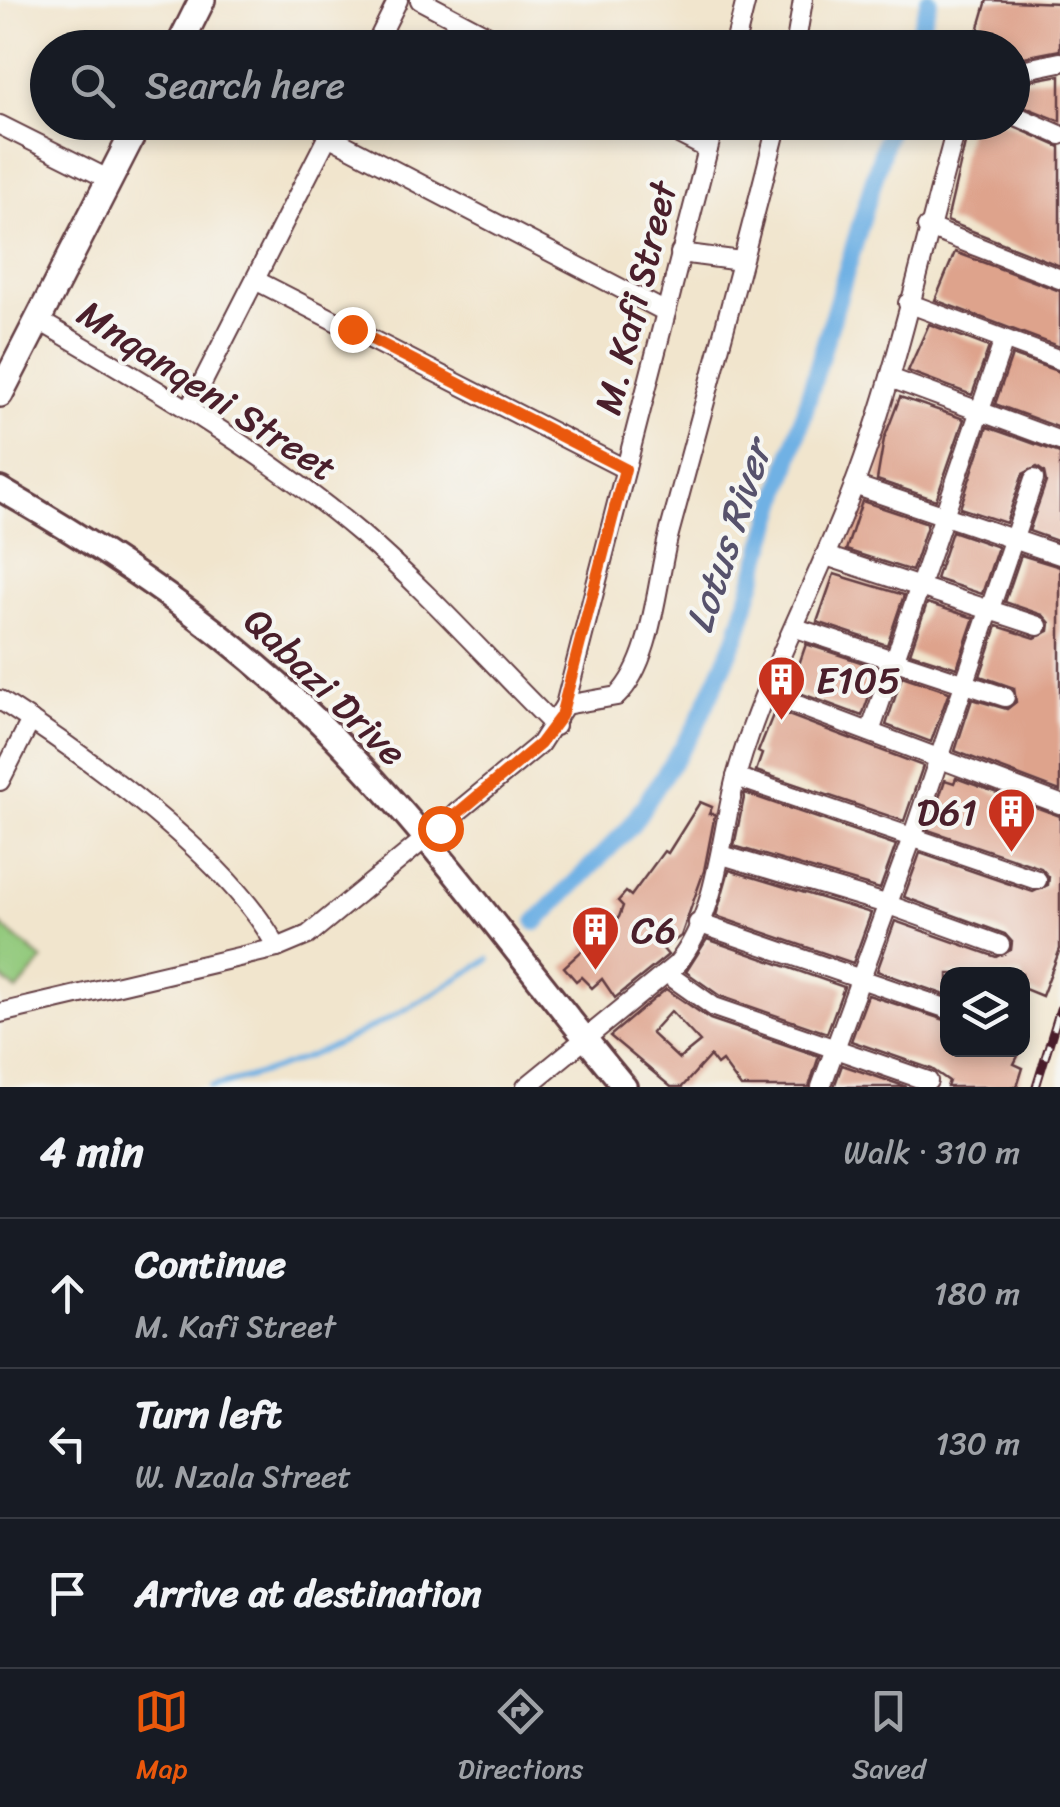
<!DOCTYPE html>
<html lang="en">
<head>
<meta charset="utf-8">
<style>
	:root { --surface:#171b24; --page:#20242c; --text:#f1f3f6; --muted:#9ea1a6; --line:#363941; --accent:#ea580c }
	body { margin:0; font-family:Sriracha,sans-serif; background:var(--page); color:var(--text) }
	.controls { position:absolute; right:30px; bottom:30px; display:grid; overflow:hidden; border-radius:20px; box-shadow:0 5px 15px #0003 }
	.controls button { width:90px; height:90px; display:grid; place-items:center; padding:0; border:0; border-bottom:2px solid var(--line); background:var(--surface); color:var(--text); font:50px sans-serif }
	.stop { position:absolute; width:30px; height:30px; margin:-22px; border:8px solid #ea580c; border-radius:50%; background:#fff }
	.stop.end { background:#ea580c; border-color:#fff; box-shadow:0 2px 10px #0008 }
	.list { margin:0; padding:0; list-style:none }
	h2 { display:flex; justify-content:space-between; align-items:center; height:130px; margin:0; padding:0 40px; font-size:42px }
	h2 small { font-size:32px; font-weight:400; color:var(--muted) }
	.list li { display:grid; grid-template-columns:65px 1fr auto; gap:30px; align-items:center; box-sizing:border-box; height:150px; padding:0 40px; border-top:2px solid var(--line) }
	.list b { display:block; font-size:38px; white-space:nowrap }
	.list p { margin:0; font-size:32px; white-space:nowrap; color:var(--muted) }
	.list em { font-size:32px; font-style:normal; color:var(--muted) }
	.icon { flex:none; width:55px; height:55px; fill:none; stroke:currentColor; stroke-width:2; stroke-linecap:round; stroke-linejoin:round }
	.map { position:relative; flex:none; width:1060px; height:1087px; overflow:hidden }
	.search { position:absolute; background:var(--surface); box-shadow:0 5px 15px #0003; left:30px; right:30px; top:30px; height:110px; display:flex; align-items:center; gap:25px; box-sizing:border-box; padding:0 35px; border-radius:55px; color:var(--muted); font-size:38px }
	.sheet { height:580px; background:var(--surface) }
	nav { display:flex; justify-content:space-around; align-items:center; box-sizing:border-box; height:140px; border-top:2px solid var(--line); background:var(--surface); font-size:28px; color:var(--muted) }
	nav a { display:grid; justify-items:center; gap:5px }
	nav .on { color:var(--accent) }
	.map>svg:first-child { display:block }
	.green { fill:#92c97b; stroke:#6e7453; stroke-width:2.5 }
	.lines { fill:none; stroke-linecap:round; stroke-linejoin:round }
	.stream { stroke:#6fb1e4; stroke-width:5 }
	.canal { stroke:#6fb1e4; stroke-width:18 }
	.building { fill:#dea38c; fill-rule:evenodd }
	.minor-casing { stroke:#633d43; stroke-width:22 }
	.tertiary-casing { stroke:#633d43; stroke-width:28 }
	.secondary-casing { stroke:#633d43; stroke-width:30 }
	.minor { stroke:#fff; stroke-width:18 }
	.tertiary { stroke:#fff; stroke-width:22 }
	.secondary { stroke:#fff; stroke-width:25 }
	.rail-casing { stroke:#4a1f2b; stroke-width:9 }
	.rail { stroke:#f6f6f2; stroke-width:5; stroke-dasharray:15; stroke-linecap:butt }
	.route { stroke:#ea580c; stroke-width:12 }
	.labels { text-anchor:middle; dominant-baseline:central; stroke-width:8; stroke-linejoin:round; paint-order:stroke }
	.street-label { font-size:38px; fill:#4a1f2b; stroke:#f6f6f2 }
	.poi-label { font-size:38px; fill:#4a1f2b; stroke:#f6f6f2; text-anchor:start }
	.water-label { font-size:40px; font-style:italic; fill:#57526c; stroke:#f6f6f2 }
</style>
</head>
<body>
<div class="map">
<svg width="1060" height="1087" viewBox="0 0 1060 1087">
	<rect width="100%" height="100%" fill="#f6f6f2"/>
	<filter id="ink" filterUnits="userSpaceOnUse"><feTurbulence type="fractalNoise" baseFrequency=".01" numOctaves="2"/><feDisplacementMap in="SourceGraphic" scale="20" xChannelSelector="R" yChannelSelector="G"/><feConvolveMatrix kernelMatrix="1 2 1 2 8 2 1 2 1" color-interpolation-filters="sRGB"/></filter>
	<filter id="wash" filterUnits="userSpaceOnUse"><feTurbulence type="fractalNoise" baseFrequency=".0048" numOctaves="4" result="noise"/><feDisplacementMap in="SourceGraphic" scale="40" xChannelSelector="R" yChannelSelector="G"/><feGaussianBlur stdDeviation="2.25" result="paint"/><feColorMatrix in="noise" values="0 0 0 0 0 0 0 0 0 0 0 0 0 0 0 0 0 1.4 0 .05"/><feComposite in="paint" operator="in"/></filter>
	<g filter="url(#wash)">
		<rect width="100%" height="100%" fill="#f1e5cd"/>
		<!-- green -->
		<polygon class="green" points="0,924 43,960 17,991 0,977"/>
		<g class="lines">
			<!-- stream -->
			<path class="stream" d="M210 1087C312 1065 402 1015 489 959"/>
			<!-- canal -->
			<g class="canal">
				<polyline points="914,48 929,0"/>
				<polyline points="536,922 630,827 695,728 737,636 891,122"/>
			</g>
		</g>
		<g id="blocks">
			<!-- building -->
			<g class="building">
				<polygon points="987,0 1060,3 1060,50 1014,59 1013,48 973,48"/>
				<polygon points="1060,75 1060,121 1012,102 1012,84"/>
				<polygon points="970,122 1003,122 1060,147 1060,266 947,221"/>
				<polygon points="955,252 1060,291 1060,347 935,300"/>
				<polygon points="929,324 989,347 972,395 908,371"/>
				<polygon points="1012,355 1060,372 1060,428 995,404"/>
				<polygon points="900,397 964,419 936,500 877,480 884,439"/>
				<polygon points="987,427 1060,453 1060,542 1029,531 1046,482 1044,472 1037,467 1023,474 1006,523 960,508"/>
				<polygon points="862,501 928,523 912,571 846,550"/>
				<polygon points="952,531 998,547 982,594 936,579"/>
				<polygon points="1021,555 1060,567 1060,791 955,751 972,699 1007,709 1016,702 1014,688 980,676 997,626 1035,638 1049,631 1050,623 1043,615 1005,602"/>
				<polygon points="834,574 904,595 887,645 817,622"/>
				<polygon points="927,603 974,618 957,668 910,653"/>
				<polygon points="806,644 879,668 862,716 797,692 801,682 794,679"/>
				<polygon points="902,676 949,692 931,742 886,725"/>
				<polygon points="775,710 923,766 904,821 756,771 762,754 758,752"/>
				<polygon points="956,778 1060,816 1060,949 1042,996 1022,988 1022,974 948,974 948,996 877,971 895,921 996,957 1011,950 1012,942 1005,934 904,897 920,853 1033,892 1048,885 1049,877 1041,868 928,830 945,780 954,783"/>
				<polygon points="745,793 896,845 880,889 734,846"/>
				<polygon points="700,802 712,807 709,814 715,814 704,871 681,936 663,949 668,955 615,998 602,979 592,988 581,977 576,981 564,967 619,917 623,906 618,901 626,892 631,896 664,851 668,853"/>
				<polygon points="729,870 871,913 853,963 716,916"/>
				<polygon points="707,939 844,987 827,1033 720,996 686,972"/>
				<path d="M666 989 710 1019 819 1056 809 1087H741L722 1061 717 1065 710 1056 682 1087H671L610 1036ZM671 1011 700 1042 679 1059 651 1033Z"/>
				<polygon points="868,995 948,1021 948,1050 1021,1050 1014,1064 1023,1068 1017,1087 947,1087 949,1081 932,1069 851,1041"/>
				<polygon points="842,1065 907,1087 834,1087"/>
			</g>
		</g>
	</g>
	<g filter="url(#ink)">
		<use href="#blocks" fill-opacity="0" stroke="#633d43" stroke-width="2.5"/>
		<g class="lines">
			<defs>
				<g id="minor">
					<polyline points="420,0 511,48"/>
					<polyline points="374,48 398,0"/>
					<polyline points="734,48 746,0"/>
					<polyline points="795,48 803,0"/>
					<polyline points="1012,72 1060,62"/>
					<polyline points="1012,114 1060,135"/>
					<polyline points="655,122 708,149"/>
					<polyline points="0,125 110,180"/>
					<polyline points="328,136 666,312"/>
					<polyline points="927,227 1060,279"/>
					<polyline points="680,253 741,261"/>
					<polyline points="257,281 625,469"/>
					<polyline points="908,303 1060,360"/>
					<path d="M38 320C150 385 262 450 361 534 430 593 491 663 555 726"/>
					<polyline points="890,378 1060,441"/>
					<polyline points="189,409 335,122"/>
					<polyline points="854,485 1060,555"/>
					<polyline points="826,556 1038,626"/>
					<polyline points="796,628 1005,697"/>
					<polyline points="768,694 1060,804"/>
					<path d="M0 700C82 753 233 861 277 948"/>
					<path d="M565 705 617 696C654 659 656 580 670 530 707 395 744 259 778 122"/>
					<polyline points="870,732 1004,340"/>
					<polyline points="736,777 1037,880"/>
					<polyline points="0,781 31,720"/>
					<polyline points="722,855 886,904 1000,945"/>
					<polyline points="698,923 948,1009"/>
					<polyline points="666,973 714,1007 928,1081"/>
					<polyline points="0,1013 277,948 308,935 540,744 565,705 715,122"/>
					<path d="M526 1087 677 964C718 913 720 837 736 777 762 683 818 581 853 488 898 370 924 244 958 122"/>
					<polyline points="821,1087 913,835 1034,479"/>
				</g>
				<path id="tertiary" d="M0 489C115 555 223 628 318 721 431 832 523 965 625 1087"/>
				<g id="secondary">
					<polyline points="178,48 202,0"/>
					<polyline points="0,394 139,122"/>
				</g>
			</defs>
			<!-- minor casing -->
			<use href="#minor" class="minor-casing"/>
			<!-- tertiary casing -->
			<use href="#tertiary" class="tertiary-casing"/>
			<!-- secondary casing -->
			<use href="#secondary" class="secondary-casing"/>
			<!-- minor -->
			<use href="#minor" class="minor"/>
			<!-- tertiary -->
			<use href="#tertiary" class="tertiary"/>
			<!-- secondary -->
			<use href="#secondary" class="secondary"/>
			<defs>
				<polyline id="rail" points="1036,1087 1060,1009"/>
			</defs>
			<!-- rail casing -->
			<use href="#rail" class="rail-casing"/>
			<!-- rail -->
			<use href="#rail" class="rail"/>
		</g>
	</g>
	<g class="lines" filter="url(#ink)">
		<!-- route -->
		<polyline class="route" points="352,329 625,469 561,716 540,744 440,828"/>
	</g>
	<!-- icons -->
	<defs>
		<symbol id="building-pin" viewBox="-11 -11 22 30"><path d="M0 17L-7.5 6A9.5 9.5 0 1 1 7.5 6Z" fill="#c8321e" stroke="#f6f6f2"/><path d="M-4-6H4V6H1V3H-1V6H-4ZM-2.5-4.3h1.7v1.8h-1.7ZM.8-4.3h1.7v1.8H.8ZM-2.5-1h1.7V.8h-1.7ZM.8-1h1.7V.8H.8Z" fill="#fff"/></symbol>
	</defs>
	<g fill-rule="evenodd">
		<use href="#building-pin" x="754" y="652" width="55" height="75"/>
		<use href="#building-pin" x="984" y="784" width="55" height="75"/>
		<use href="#building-pin" x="568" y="902" width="55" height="75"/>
	</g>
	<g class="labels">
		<!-- street labels -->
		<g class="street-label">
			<text transform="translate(636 298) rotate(-76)">M. Kafi Street</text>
			<text transform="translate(207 391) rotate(33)">Mnqanqeni Street</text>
			<text transform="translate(325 687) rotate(44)">Qabazi Drive</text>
		</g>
		<!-- poi labels -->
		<g class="poi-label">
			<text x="816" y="680">E105</text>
			<text x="977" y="812" text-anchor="end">D61</text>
			<text x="631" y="930">C6</text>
		</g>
		<!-- water labels -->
		<g class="water-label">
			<text transform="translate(728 537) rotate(-72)">Lotus River</text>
		</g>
	</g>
</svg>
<div class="controls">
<button><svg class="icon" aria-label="layers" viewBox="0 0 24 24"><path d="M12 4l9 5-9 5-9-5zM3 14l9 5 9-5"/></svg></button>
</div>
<div class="stop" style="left:440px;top:828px"></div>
<div class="stop end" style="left:352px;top:329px"></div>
<div class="search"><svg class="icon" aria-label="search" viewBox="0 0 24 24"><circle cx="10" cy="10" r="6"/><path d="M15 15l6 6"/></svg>Search here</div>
</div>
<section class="sheet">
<h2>4 min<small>Walk · 310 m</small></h2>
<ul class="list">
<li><svg class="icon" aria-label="ahead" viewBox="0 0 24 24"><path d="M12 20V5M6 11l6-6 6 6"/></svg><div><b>Continue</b><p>M. Kafi Street</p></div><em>180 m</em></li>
<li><svg class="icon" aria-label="left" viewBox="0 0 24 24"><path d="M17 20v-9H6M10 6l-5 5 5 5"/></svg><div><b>Turn left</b><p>W. Nzala Street</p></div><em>130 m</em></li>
<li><svg class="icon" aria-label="arrive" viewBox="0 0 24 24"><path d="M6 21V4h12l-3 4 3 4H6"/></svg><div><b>Arrive at destination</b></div></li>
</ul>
</section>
<nav>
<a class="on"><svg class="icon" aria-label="map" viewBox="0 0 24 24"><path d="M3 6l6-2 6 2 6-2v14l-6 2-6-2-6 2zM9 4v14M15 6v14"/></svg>Map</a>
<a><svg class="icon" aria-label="directions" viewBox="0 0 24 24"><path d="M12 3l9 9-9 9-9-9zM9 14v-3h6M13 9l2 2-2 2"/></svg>Directions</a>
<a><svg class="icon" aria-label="saved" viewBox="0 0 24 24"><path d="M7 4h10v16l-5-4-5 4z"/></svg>Saved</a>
</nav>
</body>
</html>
